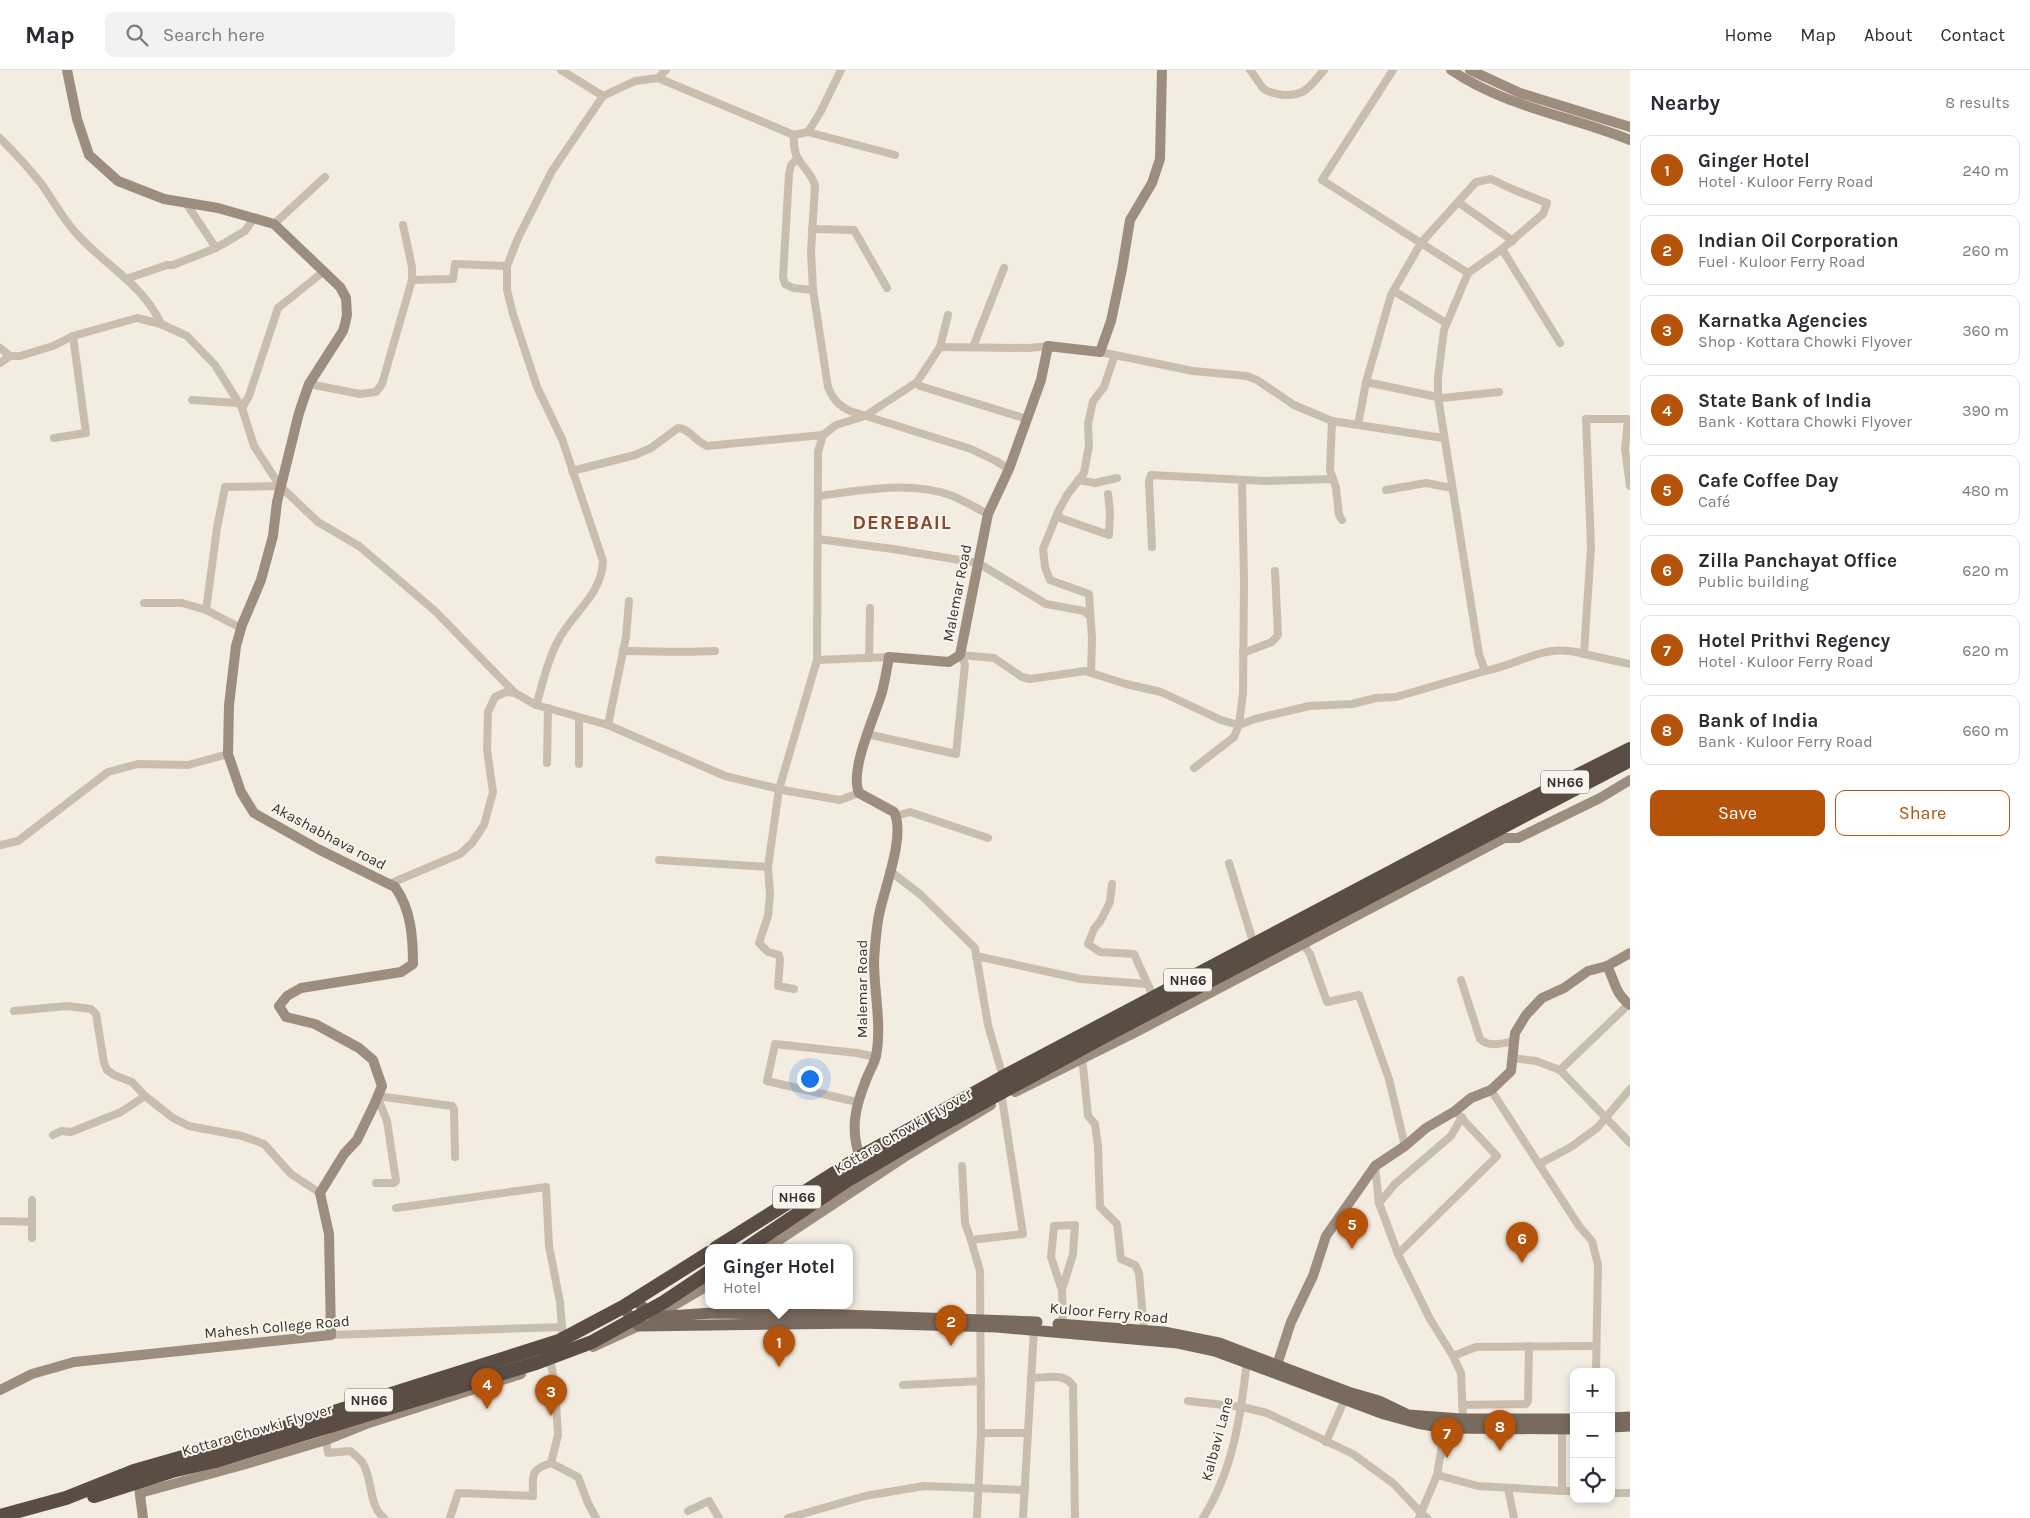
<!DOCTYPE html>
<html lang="en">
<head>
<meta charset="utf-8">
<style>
	:root { --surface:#fff; --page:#f2f2f3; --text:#2b2b33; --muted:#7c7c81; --line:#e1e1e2; --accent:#b45309 }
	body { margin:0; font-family:Karla,sans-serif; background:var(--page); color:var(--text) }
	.controls { position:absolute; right:15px; bottom:15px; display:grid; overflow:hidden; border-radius:10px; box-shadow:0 2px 8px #0003 }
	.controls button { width:45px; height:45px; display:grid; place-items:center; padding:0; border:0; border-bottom:1px solid var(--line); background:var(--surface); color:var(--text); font:25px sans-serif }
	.you { position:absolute; left:809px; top:1008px; width:18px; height:18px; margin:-12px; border:4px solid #fff; border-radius:50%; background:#1a73e8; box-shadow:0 0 0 8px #1a73e833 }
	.badge { display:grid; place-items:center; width:32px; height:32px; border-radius:50%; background:var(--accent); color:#fff; font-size:16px; font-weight:700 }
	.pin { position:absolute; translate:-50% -41px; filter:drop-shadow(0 1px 2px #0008) }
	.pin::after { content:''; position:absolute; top:26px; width:18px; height:15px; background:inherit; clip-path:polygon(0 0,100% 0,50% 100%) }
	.popup { position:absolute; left:705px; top:1174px; width:148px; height:65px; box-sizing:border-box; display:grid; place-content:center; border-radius:10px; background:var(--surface); filter:drop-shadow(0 1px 4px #0005); font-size:16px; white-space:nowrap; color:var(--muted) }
	.popup b { font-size:19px; color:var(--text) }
	.popup::after { content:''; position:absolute; left:50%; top:100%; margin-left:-10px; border:10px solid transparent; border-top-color:var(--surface) }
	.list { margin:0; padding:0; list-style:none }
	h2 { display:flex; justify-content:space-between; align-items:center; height:65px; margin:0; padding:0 20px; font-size:21px }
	h2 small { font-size:16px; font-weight:400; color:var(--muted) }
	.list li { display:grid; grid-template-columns:32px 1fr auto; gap:15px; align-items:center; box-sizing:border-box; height:70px; margin:0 10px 10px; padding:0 10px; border:1px solid var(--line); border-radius:10px }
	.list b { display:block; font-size:19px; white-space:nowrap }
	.list p { margin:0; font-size:16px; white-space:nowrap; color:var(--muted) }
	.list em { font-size:16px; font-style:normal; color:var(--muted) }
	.actions { display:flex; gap:10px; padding:15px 20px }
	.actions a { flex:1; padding:11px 0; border:1px solid var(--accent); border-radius:10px; text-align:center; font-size:18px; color:var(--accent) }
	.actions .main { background:var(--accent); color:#fff }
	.icon { flex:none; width:28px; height:28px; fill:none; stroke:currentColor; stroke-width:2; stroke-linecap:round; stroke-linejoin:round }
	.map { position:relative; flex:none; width:1630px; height:1448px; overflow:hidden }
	header { display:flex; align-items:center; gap:30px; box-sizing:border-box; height:70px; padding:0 25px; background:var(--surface); border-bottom:1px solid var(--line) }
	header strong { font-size:24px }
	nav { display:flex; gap:28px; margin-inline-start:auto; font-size:18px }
	.search { width:350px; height:45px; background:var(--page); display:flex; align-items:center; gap:12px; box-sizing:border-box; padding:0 18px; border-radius:10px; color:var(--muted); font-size:19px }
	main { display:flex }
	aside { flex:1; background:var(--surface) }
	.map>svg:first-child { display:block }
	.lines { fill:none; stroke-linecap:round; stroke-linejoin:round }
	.street { stroke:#c9beae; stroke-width:8 }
	.secondary { stroke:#9d8d7f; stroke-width:10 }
	.primary { stroke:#796a5e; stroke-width:11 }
	.highway { stroke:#594d44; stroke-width:14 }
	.highway-bridge { stroke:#594d44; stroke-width:14 }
	.labels { text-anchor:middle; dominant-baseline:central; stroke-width:4; stroke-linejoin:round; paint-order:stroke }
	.shield { fill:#f9f5ee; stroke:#736c66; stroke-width:1 }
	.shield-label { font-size:14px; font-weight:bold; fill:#39312c }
	.street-label { font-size:15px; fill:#39312c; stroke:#f9f5ee }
	.district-label { font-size:20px; font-weight:bold; letter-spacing:1px; fill:#814a2b; stroke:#f9f5ee }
</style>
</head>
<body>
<header>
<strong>Map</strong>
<div class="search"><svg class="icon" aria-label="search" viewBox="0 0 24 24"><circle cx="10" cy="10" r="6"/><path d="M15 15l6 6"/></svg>Search here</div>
<nav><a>Home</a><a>Map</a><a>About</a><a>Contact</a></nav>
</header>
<main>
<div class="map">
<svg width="1630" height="1448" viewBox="0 0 1630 1448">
	<rect width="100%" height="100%" fill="#f2ece1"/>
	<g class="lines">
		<!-- street -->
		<g class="street">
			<polyline points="561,0 603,26"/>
			<path d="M1250 0C1255 6 1259 14 1264 19 1269 23 1277 24 1283 25 1306 26 1310 16 1324 0"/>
			<polyline points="1393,0 1322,110 1468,203 1502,179 1560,273"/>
			<polyline points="658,8 666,0"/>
			<polyline points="808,62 895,85"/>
			<polyline points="794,65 808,62 821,41 841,0"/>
			<path d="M0 68C15 83 30 99 43 116 54 132 63 149 76 163 103 194 144 215 161 254"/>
			<polyline points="797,89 791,95 789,104 783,207 785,214 793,218 813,220"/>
			<polyline points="1458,132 1513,171"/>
			<polyline points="186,133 216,178"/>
			<polyline points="274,154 325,107"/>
			<polyline points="812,159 854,160 887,218"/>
			<path d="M1468 203 1444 260 1438 307V327L1479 584 1485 601C1522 594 1544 572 1584 584"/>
			<polyline points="126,209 167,195 173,195 216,178 245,161 254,148"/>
			<polyline points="412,210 453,209 455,194 507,196"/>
			<polyline points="1394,221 1446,253"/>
			<polyline points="940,277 1029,278 1048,276"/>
			<polyline points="973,277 1004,198"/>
			<polyline points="0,278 10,286"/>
			<polyline points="1100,282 1193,301 1247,306 1257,310 1294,335 1332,351 1443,368"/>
			<polyline points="0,293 10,286 20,286 53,276 73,266 137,248 161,254 187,266 215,295 242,338 254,376 280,416 318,452 359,476 435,541 515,623"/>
			<polyline points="309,314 360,324 376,322 382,314 412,210 412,197 403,155"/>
			<polyline points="920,316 1027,349"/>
			<polyline points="1499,322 1442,328 1366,312 1391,225 1421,173 1476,112 1491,109 1512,119 1547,133 1543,144 1502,179"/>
			<polyline points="192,330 238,333"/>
			<polyline points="242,338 249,326 278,238 323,202"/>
			<polyline points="1332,351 1330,400 1336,418 1339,445 1342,450"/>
			<polyline points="1358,355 1366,312"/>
			<polyline points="54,368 86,363 73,266"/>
			<path d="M572 401 635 385 651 378 678 358C689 358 696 372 707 376L823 365"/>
			<polyline points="1078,410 1095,413 1117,408"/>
			<polyline points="1630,416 1625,379 1628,349 1586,349 1591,476 1584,584 1630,594"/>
			<polyline points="1386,420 1426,413 1452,418"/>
			<polyline points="1108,424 1110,442 1109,465 1060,448 1058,442 1067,425 1084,403 1089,375 1088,354 1093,331 1104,317 1114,287"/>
			<path d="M819 426C862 420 908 411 950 425 963 430 976 438 988 444"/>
			<polyline points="1058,442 1043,479 1045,497 1050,510 1089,524 1092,568 1091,603"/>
			<polyline points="818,469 893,479 978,493 1046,534 1084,541 1087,544"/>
			<polyline points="1152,477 1149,411 1151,405 1265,411 1333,409"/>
			<polyline points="144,533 182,533 206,540 241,558"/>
			<polyline points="206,540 217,458 225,417 280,416"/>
			<path d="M623 581C653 581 684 583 715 581"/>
			<polyline points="1243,583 1272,572 1278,565 1275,501"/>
			<polyline points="960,585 994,588 1022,607 1030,609 1085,601 1126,614 1161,622 1221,650 1239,655 1255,649 1309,636 1352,634 1376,628 1396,627 1485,601"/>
			<polyline points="889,587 817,590 818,382 823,365 836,355 865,346 917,312 940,277 948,245"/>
			<polyline points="869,588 870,538"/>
			<path d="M536 635C543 614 547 590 558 571 572 543 602 525 603 491L562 369 537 317 513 244 507 220V196L518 168 552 101 603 26 635 11 658 8 794 65C792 94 806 92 815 115L811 182 813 220 828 317C833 329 838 335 850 341L971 379 996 391 1009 399"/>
			<polyline points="608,655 626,567 629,531"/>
			<polyline points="867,664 956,684 965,594 960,585"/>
			<polyline points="547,693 548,638"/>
			<polyline points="579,694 579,648"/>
			<polyline points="1194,698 1234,667 1239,655 1243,623 1244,512 1242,410"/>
			<polyline points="896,746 910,742 988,768"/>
			<polyline points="0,775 18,771 108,702 138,694 188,695 228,684"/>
			<polyline points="659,790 768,797"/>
			<polyline points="1229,793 1254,875"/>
			<polyline points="890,801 921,825 975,878 988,955 1003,1007"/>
			<polyline points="389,814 460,784 472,773 484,755 493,722 487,680 488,642 495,627 506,622 515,623 536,635 608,655 725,706 788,721 840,730 859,723"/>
			<polyline points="1112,814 1110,832 1101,850 1094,859 1088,874 1100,882 1134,884 1154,928"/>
			<polyline points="1303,874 1310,884 1327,932 1359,925 1389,1009 1405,1076"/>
			<polyline points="976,886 1081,909 1147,914"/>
			<path d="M1461 910 1480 969C1489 978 1504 973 1514 971"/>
			<polyline points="794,919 778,916 780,890 779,885 768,882 759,873 768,846 770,825 768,797 779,719 817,590"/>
			<polyline points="14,941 67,936 91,939 96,944 104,993 107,1000 114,1005 132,1012 145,1026"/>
			<polyline points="1082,986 1088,1046 1095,1054 1098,1076 1100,1137 1117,1154 1121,1189 1135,1195 1139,1203 1144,1260"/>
			<polyline points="1513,988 1536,991 1560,1000 1630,1073"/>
			<polyline points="1560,1000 1629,934"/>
			<polyline points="1491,1020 1579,1156 1592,1171 1598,1195 1596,1302"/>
			<polyline points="377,1026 452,1036 454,1039 455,1087"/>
			<polyline points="857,1032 767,1011 775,974 857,983 876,987"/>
			<polyline points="53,1065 61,1061 71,1062 121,1042 145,1026 173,1048 189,1056 242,1066 264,1074 291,1104 320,1123"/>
			<polyline points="1539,1094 1571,1077 1597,1058 1630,1019"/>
			<polyline points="962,1096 965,1153 971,1170"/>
			<polyline points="1375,1096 1379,1133 1398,1184 1430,1249 1453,1286 1461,1303 1463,1349"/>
			<polyline points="376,1113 394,1113 396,1111 387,1051 377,1026"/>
			<polyline points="1379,1133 1395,1114 1451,1066 1462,1047"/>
			<polyline points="396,1138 546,1117 549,1176 560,1232 563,1269"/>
			<polyline points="0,1151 32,1152 32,1168"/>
			<polyline points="32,1152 32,1130"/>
			<polyline points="1398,1184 1497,1086 1455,1041"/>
			<polyline points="1062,1220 1073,1184 1075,1155 1054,1156 1051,1187 1062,1220 1063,1254"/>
			<polyline points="331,1265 562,1257"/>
			<polyline points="1453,1286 1476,1277 1596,1276"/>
			<polyline points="551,1294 555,1316 558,1365 551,1393"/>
			<path d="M1031 1308C1045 1308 1065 1302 1073 1316L1075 1448"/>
			<polyline points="903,1315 981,1311"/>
			<polyline points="1188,1331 1242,1337 1267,1343 1353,1384 1394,1414 1421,1443 1419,1448"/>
			<polyline points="1462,1335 1526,1334 1528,1331 1529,1276"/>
			<polyline points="981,1363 1028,1363"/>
			<path d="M326 1370 328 1383 350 1381C354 1384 359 1388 362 1392 373 1407 368 1436 384 1448"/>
			<polyline points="1326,1372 1345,1329"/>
			<polyline points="1437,1405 1478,1416 1562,1421 1562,1359"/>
			<polyline points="1508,1418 1514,1448"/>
			<polyline points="1562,1421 1574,1421"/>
			<polyline points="1611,1423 1630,1423"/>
			<polyline points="688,1441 709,1431 719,1448"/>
			<path d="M450 1448 458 1423 533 1426C533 1406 529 1400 551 1393L578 1407 588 1433 596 1448"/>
			<polyline points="788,1448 865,1426 924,1416 1025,1420"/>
			<polyline points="977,1448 981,1363 980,1201 971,1170 1023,1164 1001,1022"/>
			<polyline points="1023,1448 1034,1259"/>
			<path d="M1203 1448C1233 1401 1241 1345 1247 1290"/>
			<polyline points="1427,1448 1421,1443 1437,1405 1445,1358"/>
		</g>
		<!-- secondary -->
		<g class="secondary">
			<path d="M1451 0C1505 37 1571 46 1630 70"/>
			<polyline points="1470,0 1520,23 1630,57"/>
			<path d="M1607 896C1616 913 1614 922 1630 935"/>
			<polyline points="1015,1022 1136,962 1504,768 1518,768 1600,728 1630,710"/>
			<path d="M860 1087C850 1060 855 1037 866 1010 869 1002 874 994 876 986 882 955 874 922 874 891 875 876 876 860 879 845 884 819 906 765 894 742L859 723C849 700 875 646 882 622 885 610 887 599 889 587L949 592 960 585 988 444 1009 399 1041 310 1048 276 1100 282 1111 251 1122 199 1130 150 1152 113 1160 89 1162 0"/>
			<polyline points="767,1178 906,1086 991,1035"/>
			<polyline points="593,1277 639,1256 709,1215"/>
			<polyline points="1275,1301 1291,1252 1313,1206 1326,1166 1375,1096 1405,1076 1426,1058 1455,1041 1471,1028 1491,1020 1511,1001 1515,963 1526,945 1542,928 1564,918 1588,901 1607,896 1630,883"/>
			<path d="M0 1320 32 1304 74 1292 331 1265 329 1164 320 1123 344 1084 357 1070 374 1035 382 1016 373 990 359 978 315 954 286 947 279 936 287 926 301 918 401 902 413 894C413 867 411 839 395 817L318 779 254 743 241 722 228 684 229 635 236 576 242 555 261 510 273 466 277 432 299 343 309 314 343 261 345 254 347 245 346 228 340 217 274 154 218 138 164 129 118 111 89 85 77 49 67 0"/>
			<polyline points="139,1417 143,1448"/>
			<polyline points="140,1423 246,1394 326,1370 366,1354 521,1304"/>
		</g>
		<!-- primary -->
		<g class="primary">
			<polyline points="634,1229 654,1247 713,1243 843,1245 1037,1252"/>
			<polyline points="628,1244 639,1256 860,1253 997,1257 1178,1273 1215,1281 1384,1344 1417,1353 1445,1358 1574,1359"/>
			<polyline points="1058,1254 1164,1262 1219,1273 1348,1322 1379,1331 1408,1345 1461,1349 1574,1349"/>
			<polyline points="1611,1348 1630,1347"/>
			<polyline points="1611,1357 1630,1356"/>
		</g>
		<!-- highway -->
		<g class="highway">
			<polyline points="716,1178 860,1087 1003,1007 1499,745 1630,679"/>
			<polyline points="747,1178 848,1110 938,1057 1101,968 1630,690"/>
			<polyline points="94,1426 172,1401 215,1391"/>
			<polyline points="0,1446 66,1428 134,1401 274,1361 559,1271 623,1237 709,1183"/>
		</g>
		<!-- highway-bridge -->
		<polyline class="highway-bridge" points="215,1391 536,1293 592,1272 664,1232 709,1202"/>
	</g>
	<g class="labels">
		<!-- shield labels -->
		<g class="shield">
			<rect x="1541" y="700.5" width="48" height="23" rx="4"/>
			<rect x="1164" y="898.5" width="48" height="23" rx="4"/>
			<rect x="773" y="1115.5" width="48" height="23" rx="4"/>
			<rect x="345" y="1318.5" width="48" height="23" rx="4"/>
		</g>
		<g class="shield-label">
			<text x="1565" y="712">NH66</text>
			<text x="1188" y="910">NH66</text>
			<text x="797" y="1127">NH66</text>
			<text x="369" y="1330">NH66</text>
		</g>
		<!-- street labels -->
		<g class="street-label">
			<text transform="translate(957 523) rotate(-79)">Malemar Road</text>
			<text transform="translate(329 766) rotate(28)">Akashabhava road</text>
			<text transform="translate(862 919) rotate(-90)">Malemar Road</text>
			<text transform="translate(903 1061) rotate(-30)">Kottara Chowki Flyover</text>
			<text transform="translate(1109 1243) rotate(5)">Kuloor Ferry Road</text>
			<text transform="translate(277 1257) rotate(-5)">Mahesh College Road</text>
			<text transform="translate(257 1360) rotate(-16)">Kottara Chowki Flyover</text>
			<text transform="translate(1217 1369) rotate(-75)">Kalbavi Lane</text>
		</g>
		<!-- district labels -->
		<g class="district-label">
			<text x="902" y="452">DEREBAIL</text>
		</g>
	</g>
</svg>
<div class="controls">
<button>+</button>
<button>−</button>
<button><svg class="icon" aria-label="locate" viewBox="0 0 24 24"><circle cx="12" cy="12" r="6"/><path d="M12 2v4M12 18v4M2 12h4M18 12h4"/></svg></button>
</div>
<div class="you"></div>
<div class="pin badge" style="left:779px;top:1297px">1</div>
<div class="popup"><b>Ginger Hotel</b>Hotel</div>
<div class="pin badge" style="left:951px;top:1276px">2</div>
<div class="pin badge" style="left:551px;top:1346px">3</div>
<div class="pin badge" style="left:487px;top:1339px">4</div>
<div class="pin badge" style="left:1352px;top:1179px">5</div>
<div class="pin badge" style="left:1522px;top:1193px">6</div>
<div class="pin badge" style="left:1447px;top:1388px">7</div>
<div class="pin badge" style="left:1500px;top:1381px">8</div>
</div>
<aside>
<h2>Nearby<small>8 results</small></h2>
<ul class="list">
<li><span class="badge">1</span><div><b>Ginger Hotel</b><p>Hotel · Kuloor Ferry Road</p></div><em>240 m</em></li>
<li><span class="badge">2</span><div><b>Indian Oil Corporation</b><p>Fuel · Kuloor Ferry Road</p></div><em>260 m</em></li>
<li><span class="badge">3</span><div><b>Karnatka Agencies</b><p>Shop · Kottara Chowki Flyover</p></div><em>360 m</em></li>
<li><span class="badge">4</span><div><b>State Bank of India</b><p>Bank · Kottara Chowki Flyover</p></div><em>390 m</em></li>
<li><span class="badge">5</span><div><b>Cafe Coffee Day</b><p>Café</p></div><em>480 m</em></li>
<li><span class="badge">6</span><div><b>Zilla Panchayat Office</b><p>Public building</p></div><em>620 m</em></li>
<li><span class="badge">7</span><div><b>Hotel Prithvi Regency</b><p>Hotel · Kuloor Ferry Road</p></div><em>620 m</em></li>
<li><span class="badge">8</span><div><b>Bank of India</b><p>Bank · Kuloor Ferry Road</p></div><em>660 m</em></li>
</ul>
<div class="actions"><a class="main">Save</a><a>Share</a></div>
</aside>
</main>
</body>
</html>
